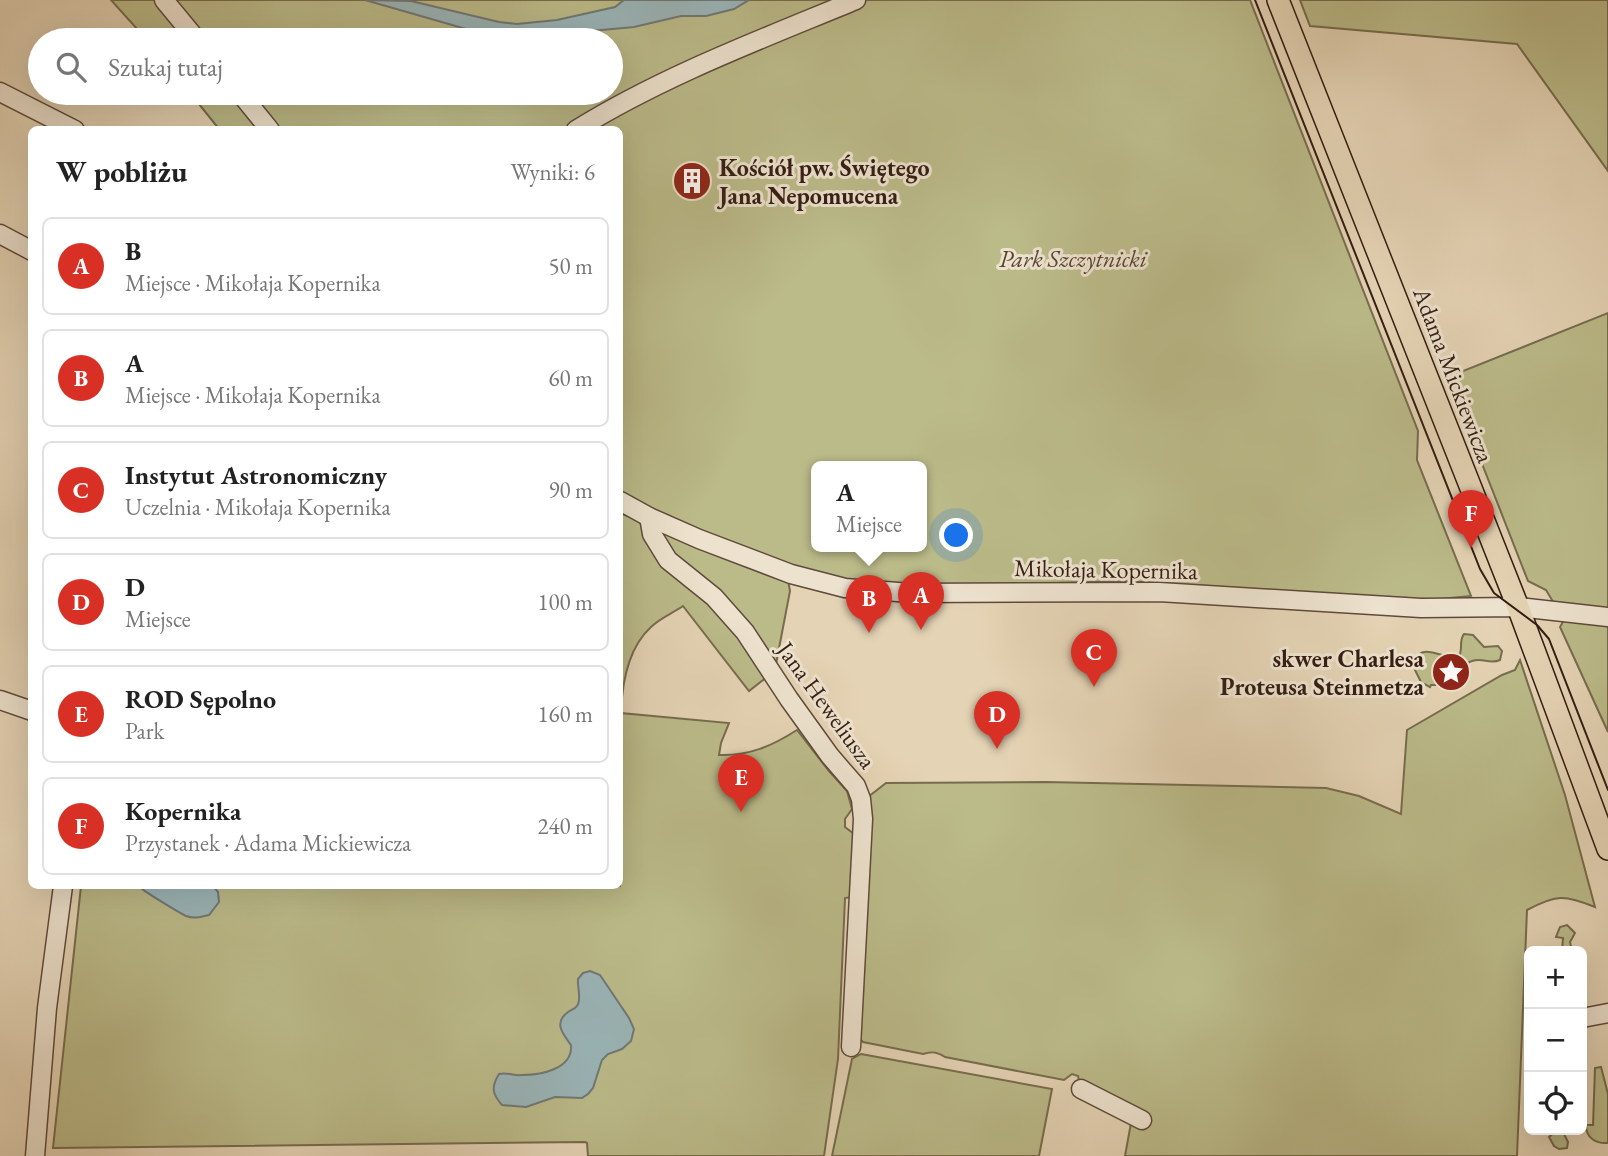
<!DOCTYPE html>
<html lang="pl">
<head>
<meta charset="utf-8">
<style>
	:root { --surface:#fff; --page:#f6f6f6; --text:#222; --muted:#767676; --line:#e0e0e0; --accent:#d93025 }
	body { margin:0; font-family:"EB Garamond",serif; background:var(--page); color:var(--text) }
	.controls { position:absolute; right:21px; bottom:21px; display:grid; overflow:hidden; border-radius:10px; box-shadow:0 7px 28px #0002 }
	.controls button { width:63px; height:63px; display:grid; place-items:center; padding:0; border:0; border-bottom:2px solid var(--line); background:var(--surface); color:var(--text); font:35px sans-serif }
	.you { position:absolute; left:957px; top:536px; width:24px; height:24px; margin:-18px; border:5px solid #fff; border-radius:50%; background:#1a73e8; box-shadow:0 0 0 10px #1a73e833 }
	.badge { display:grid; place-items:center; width:46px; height:46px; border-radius:50%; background:var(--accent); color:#fff; font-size:23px; font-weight:700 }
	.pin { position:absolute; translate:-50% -58px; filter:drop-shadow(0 2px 4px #0008) }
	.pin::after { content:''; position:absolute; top:37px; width:24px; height:21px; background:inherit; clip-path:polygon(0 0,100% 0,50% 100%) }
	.popup { position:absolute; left:811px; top:461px; width:116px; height:91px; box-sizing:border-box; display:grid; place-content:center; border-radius:10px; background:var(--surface); filter:drop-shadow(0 2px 5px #0005); font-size:23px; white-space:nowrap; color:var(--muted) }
	.popup b { font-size:26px; color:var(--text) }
	.popup::after { content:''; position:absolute; left:50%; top:100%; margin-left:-14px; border:14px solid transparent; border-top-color:var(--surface) }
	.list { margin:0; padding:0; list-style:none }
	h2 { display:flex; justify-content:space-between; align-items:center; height:91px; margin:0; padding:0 28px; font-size:30px }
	h2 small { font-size:23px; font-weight:400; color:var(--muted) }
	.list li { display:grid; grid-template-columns:46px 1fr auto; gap:21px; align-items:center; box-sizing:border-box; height:98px; margin:0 14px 14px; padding:0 14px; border:2px solid var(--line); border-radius:10px }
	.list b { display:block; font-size:26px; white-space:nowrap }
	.list p { margin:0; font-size:23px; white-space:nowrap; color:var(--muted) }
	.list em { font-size:23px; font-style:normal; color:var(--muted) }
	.icon { flex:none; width:38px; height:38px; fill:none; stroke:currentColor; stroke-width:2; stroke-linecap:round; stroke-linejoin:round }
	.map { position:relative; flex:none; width:1608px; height:1156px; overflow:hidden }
	.search { position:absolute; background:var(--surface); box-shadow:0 7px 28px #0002; left:28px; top:28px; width:595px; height:77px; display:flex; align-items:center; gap:18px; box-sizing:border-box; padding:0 24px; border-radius:38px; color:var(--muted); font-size:26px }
	.panel { position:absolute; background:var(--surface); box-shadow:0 7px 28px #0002; left:28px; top:126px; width:595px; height:763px; border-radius:10px }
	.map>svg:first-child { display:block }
	.green { fill:#bbba89; stroke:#776c4e; stroke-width:2; fill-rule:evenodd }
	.water { fill:#9ab5b8; stroke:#717876; stroke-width:2 }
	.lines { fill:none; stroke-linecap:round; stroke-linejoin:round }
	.minor-casing { stroke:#5f4a3b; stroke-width:21 }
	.major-casing { stroke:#331d13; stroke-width:24 }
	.minor { stroke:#ede2ce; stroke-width:18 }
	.major { stroke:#e4d3b4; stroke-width:21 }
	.tram { stroke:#331d13; stroke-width:2 }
	.labels { text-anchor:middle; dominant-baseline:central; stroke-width:6; stroke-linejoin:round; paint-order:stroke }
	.poi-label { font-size:24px; font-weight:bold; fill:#331d13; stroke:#ede2ce; text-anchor:start }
	.park-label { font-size:24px; font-style:italic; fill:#554430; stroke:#ede2ce }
	.street-label { font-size:24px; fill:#331d13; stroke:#ede2ce }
</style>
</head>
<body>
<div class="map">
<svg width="1608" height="1156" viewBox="0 0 1608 1156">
	<rect width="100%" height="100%" fill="#e4d3b4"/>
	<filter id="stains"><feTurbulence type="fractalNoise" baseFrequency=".00286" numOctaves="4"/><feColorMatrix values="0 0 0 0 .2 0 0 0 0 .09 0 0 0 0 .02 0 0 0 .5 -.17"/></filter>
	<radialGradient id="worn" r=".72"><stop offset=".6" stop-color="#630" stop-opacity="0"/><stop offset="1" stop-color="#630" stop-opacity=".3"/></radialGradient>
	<!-- green -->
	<g class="green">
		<path d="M111 0H1250L1418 431 1417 460 1471 596 1429 600 1127 581 900 587 841 582 775 563 620 494V130L219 129 190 93H611V40H147ZM816 467H922V547H816Z"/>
		<polygon points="1300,0 1608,0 1608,171 1517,44 1310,26"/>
		<polygon points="1608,313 1608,732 1560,627 1564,620 1546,590 1528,581 1448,377"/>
		<path d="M620 513 788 580 790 591 776 664 767 677 749 691 683 606C673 613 660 618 651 627 628 648 622 683 621 713L729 723 721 743 719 755C749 756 772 746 797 730L829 771 847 791 852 809 845 819V827L854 834 852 897 845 898 838 1059 824 1156H588L587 1143 585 1142 53 1148 81 886H620Z"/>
		<path d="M1464 634 1473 635 1484 647 1498 646 1502 651 1500 660C1489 665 1483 657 1472 661 1461 664 1456 678 1447 685H1431L1430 687 1421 682 1415 670C1415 637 1441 659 1458 658 1464 651 1458 641 1464 634Z"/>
		<path d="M1520 660 1565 795 1595 907C1563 894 1557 895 1527 910L1517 1156H1125L1131 1123 1081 1089 1078 1076 1072 1074 1064 1080 945 1057C938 1052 932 1051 923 1054L863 1042 857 1036 868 797 886 783 1046 782 1326 788 1359 796 1401 814 1407 730 1502 675 1515 670Z"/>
		<polygon points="1567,925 1575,933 1570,942 1572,951 1562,951 1563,938 1556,937 1560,927"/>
		<polygon points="861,1054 1052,1089 1039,1156 832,1156 852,1059"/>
		<path d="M1601 1067 1608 1094V1143C1596 1144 1586 1138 1586 1125H1593L1595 1068Z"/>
		<polygon points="1557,1130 1562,1130 1568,1142 1567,1148 1559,1149 1554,1146 1549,1137"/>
	</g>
	<!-- water -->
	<g class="water">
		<polygon points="365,0 411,1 499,22 517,24 557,20 615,7 624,0 749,0 734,9 706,16 681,16 634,27 580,32 560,40 537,40 530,37 480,33"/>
		<path d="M139 886H213L218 892 219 902 209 915C201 917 194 919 186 916 180 913 141 890 139 886Z"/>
		<path d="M590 971 600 975 629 1018 634 1029 631 1041 622 1049 608 1054 602 1060 593 1088 588 1094 582 1098 555 1097 526 1107 502 1105C492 1094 491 1087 499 1074 508 1072 513 1076 522 1075 541 1075 573 1069 571 1045 563 1034 553 1023 568 1012 571 1010 575 1009 577 1006 582 1000 577 986 578 979L583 973Z"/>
	</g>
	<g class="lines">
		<defs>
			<g id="minor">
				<polyline points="164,0 197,40"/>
				<polyline points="0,92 75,130"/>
				<polyline points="240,93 270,130"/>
				<path d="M576 130C663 76 762 39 856 0"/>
				<polyline points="0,234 32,251"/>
				<polyline points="620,501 649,517 699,539 791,574 845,588 911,593 1159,592 1421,608 1518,607 1608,617"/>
				<polyline points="649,517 652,534 668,560 714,597 745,632 789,699 830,756 856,786 861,799 863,819 851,1047"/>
				<polyline points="0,700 32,711"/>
				<polyline points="1582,1018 1608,1013"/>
				<polyline points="1081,1089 1142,1120"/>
				<polyline points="35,1156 47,1008 63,886"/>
			</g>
			<polyline id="major" points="1278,0 1518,607 1608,849"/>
		</defs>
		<!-- minor casing -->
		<use href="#minor" class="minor-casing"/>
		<!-- major casing -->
		<use href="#major" class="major-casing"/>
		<!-- minor -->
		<use href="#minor" class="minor"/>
		<!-- major -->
		<use href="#major" class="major"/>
		<!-- tram -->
		<polyline class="tram" points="1255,0 1480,569 1494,593 1537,625 1549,639 1608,790"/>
	</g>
	<!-- icons -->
	<defs>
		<symbol id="building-disc" viewBox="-11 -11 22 22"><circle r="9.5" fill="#8f2418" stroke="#ede2ce"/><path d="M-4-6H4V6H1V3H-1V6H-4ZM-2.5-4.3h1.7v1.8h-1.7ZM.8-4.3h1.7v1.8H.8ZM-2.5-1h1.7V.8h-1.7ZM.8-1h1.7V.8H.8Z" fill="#fff"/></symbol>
		<symbol id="sight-disc" viewBox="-11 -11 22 22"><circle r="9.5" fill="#8f2418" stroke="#ede2ce"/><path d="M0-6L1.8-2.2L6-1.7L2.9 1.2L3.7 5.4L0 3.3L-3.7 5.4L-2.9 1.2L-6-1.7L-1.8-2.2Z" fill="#fff"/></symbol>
	</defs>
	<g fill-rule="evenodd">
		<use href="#building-disc" x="670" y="159" width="44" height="44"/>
		<use href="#sight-disc" x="1429" y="650" width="44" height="44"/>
	</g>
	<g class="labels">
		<!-- poi labels -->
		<g class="poi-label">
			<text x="719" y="167">Kościół pw. Świętego<tspan x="719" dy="28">Jana Nepomucena</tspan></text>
			<text x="1424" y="658" text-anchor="end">skwer Charlesa<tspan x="1424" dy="28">Proteusa Steinmetza</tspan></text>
		</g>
		<!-- park labels -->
		<g class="park-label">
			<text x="1073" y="258">Park Szczytnicki</text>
		</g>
		<!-- street labels -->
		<g class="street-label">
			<text transform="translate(1454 375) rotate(69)">Adama Mickiewicza</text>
			<text transform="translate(1106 569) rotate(1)">Mikołaja Kopernika</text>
			<text transform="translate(827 705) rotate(54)">Jana Heweliusza</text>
		</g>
	</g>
	<rect width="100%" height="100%" filter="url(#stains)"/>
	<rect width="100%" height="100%" fill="url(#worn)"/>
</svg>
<div class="controls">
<button>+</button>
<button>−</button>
<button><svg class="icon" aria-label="locate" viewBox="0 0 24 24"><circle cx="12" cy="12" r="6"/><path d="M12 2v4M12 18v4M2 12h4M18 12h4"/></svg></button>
</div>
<div class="you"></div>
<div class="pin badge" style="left:921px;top:630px">A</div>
<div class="pin badge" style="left:869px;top:633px">B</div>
<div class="popup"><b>A</b>Miejsce</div>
<div class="pin badge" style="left:1094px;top:687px">C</div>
<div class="pin badge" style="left:997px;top:749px">D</div>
<div class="pin badge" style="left:741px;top:812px">E</div>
<div class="pin badge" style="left:1471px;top:548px">F</div>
<div class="search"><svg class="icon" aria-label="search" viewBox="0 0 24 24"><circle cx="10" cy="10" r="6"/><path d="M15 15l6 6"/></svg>Szukaj tutaj</div>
<section class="panel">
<h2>W pobliżu<small>Wyniki: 6</small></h2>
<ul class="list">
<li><span class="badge">A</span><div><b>B</b><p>Miejsce · Mikołaja Kopernika</p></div><em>50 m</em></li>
<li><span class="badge">B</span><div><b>A</b><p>Miejsce · Mikołaja Kopernika</p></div><em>60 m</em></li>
<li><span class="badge">C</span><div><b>Instytut Astronomiczny</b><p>Uczelnia · Mikołaja Kopernika</p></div><em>90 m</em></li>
<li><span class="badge">D</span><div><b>D</b><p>Miejsce</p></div><em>100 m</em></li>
<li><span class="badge">E</span><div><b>ROD Sępolno</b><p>Park</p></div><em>160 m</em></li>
<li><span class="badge">F</span><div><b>Kopernika</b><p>Przystanek · Adama Mickiewicza</p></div><em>240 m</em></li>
</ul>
</section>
</div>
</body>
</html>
